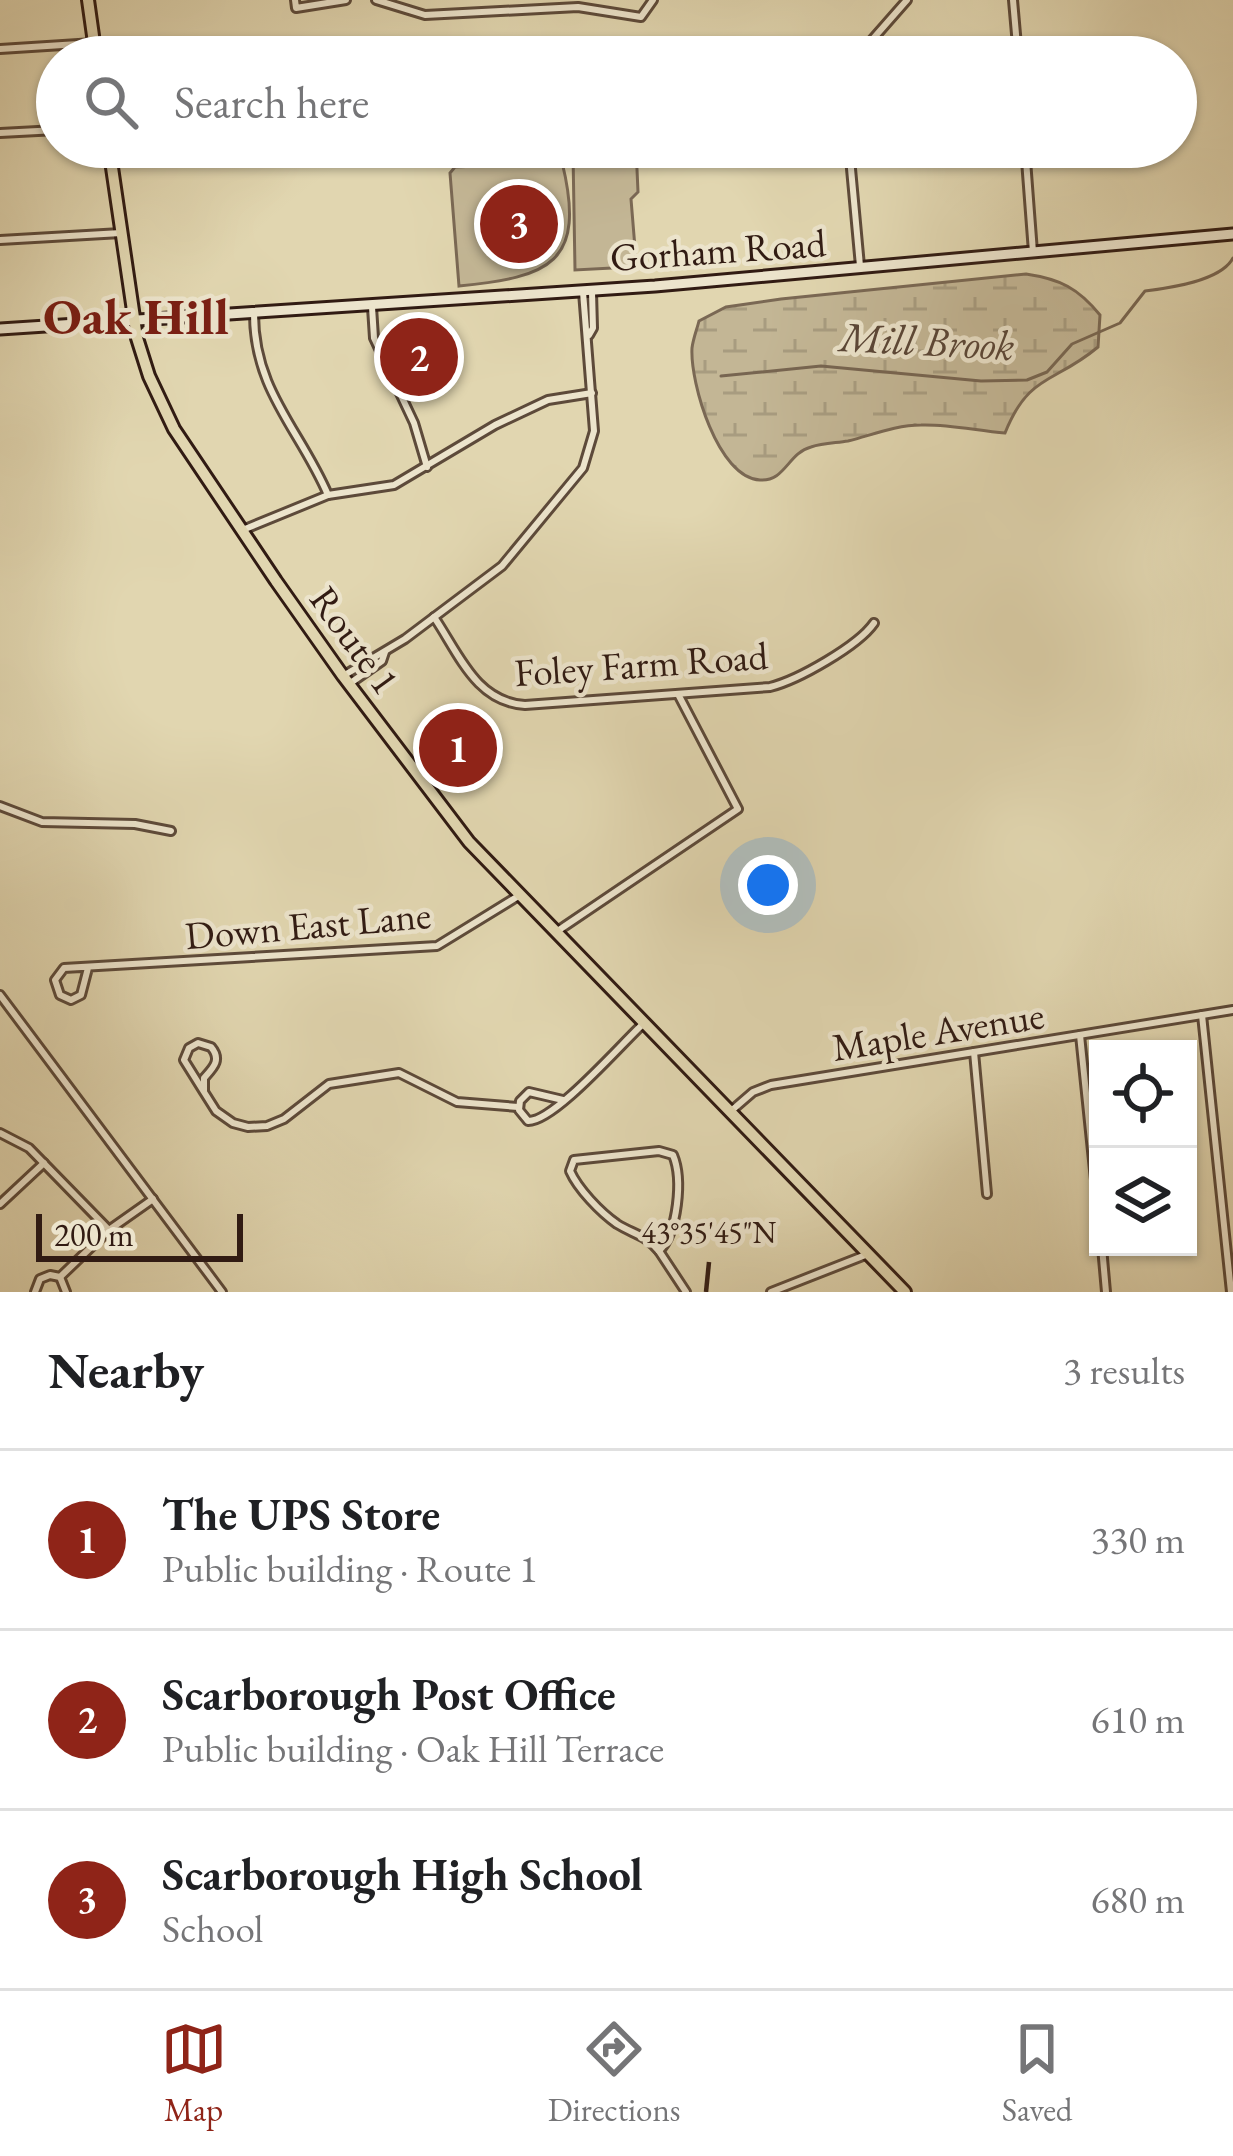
<!DOCTYPE html>
<html lang="en">
<head>
<meta charset="utf-8">
<style>
	:root { --surface:#fff; --page:#f2f2f2; --text:#202124; --muted:#757577; --line:#e0e0e0; --accent:#8f2418 }
	body { margin:0; font-family:"EB Garamond",serif; background:var(--page); color:var(--text) }
	.controls { position:absolute; right:36px; bottom:36px; display:grid; overflow:hidden; border-radius:0px; box-shadow:0 3px 9px #0004 }
	.controls button { width:108px; height:108px; display:grid; place-items:center; padding:0; border:0; border-bottom:3px solid var(--line); background:var(--surface); color:var(--text); font:60px sans-serif }
	.scale { position:absolute; left:36px; bottom:30px; width:207px; box-sizing:border-box; padding-left:12px; border:6px solid #311b13; border-top:0; font-size:33px; line-height:42px; white-space:nowrap; color:#311b13; -webkit-text-stroke:9px #ece4cc; paint-order:stroke }
	.you { position:absolute; left:768px; top:885px; width:42px; height:42px; margin:-30px; border:9px solid #fff; border-radius:50%; background:#1a73e8; box-shadow:0 0 0 18px #1a73e833 }
	.badge { display:grid; place-items:center; width:78px; height:78px; border-radius:50%; background:var(--accent); color:#fff; font-size:39px; font-weight:700 }
	.pin { position:absolute; translate:-50% -50%; border:6px solid #fff; box-shadow:0 3px 12px #0006 }
	.list { margin:0; padding:0; list-style:none }
	h2 { display:flex; justify-content:space-between; align-items:center; height:156px; margin:0; padding:0 48px; font-size:51px }
	h2 small { font-size:39px; font-weight:400; color:var(--muted) }
	.list li { display:grid; grid-template-columns:78px 1fr auto; gap:36px; align-items:center; box-sizing:border-box; height:180px; padding:0 48px; border-top:3px solid var(--line) }
	.list b { display:block; font-size:45px; white-space:nowrap }
	.list p { margin:0; font-size:39px; white-space:nowrap; color:var(--muted) }
	.list em { font-size:39px; font-style:normal; color:var(--muted) }
	.icon { flex:none; width:66px; height:66px; fill:none; stroke:currentColor; stroke-width:2; stroke-linecap:round; stroke-linejoin:round }
	.map { position:relative; flex:none; width:1233px; height:1292px; overflow:hidden }
	.search { position:absolute; background:var(--surface); box-shadow:0 3px 9px #0004; left:36px; right:36px; top:36px; height:132px; display:flex; align-items:center; gap:30px; box-sizing:border-box; padding:0 42px; border-radius:66px; color:var(--muted); font-size:45px }
	.sheet { height:696px; background:var(--surface) }
	nav { display:flex; justify-content:space-around; align-items:center; box-sizing:border-box; height:168px; border-top:3px solid var(--line); background:var(--surface); font-size:33px; color:var(--muted) }
	nav a { display:grid; justify-items:center; gap:6px }
	nav .on { color:var(--accent) }
	.map>svg:first-child { display:block }
	.grass { fill:#c3b695; stroke:#7a6854; stroke-width:3 }
	.wetland { fill:url(#wetland-marsh); stroke:#7a6854; stroke-width:3 }
	.lines { fill:none; stroke-linecap:round; stroke-linejoin:round }
	.stream { stroke:#776551; stroke-width:3 }
	.street-casing { stroke:#5d4a3a; stroke-width:12 }
	.secondary-casing { stroke:#311b13; stroke-width:15 }
	.primary-casing { stroke:#311b13; stroke-width:16 }
	.street { stroke:#ece4cc; stroke-width:6 }
	.secondary { stroke:#ece4cc; stroke-width:9 }
	.primary { stroke:#e1d6b0; stroke-width:10 }
	.ticks { fill:none; stroke:#311b13; stroke-width:4.5 }
	.labels { text-anchor:middle; dominant-baseline:central; stroke-width:9; stroke-linejoin:round; paint-order:stroke }
	.street-label { font-size:39px; fill:#311b13; stroke:#ece4cc }
	.water-label { font-size:42px; font-style:italic; fill:#5a4637; stroke:#ece4cc }
	.district-label { font-size:51px; font-weight:bold; fill:#7a1f14; stroke:#ece4cc }
	.ticks-label { font-size:30px; text-anchor:middle; fill:#311b13; stroke:#ece4cc; stroke-width:9; stroke-linejoin:round; paint-order:stroke }
</style>
</head>
<body>
<div class="map">
<svg width="1233" height="1292" viewBox="0 0 1233 1292">
	<defs>
		<pattern id="wetland-marsh" width="20" height="14" patternUnits="userSpaceOnUse" patternTransform="scale(3)"><rect width="20" height="14" fill="#c3b695"/><path d="M1 5h8M5 5V1M11 12h8M15 12V8" fill="none" stroke="#a89c80"/></pattern>
	</defs>
	<rect width="100%" height="100%" fill="#e1d6b0"/>
	<filter id="stains"><feTurbulence type="fractalNoise" baseFrequency=".00167" numOctaves="4"/><feColorMatrix values="0 0 0 0 .2 0 0 0 0 .09 0 0 0 0 .02 0 0 0 .5 -.17"/></filter>
	<radialGradient id="worn" r=".72"><stop offset=".6" stop-color="#630" stop-opacity="0"/><stop offset="1" stop-color="#630" stop-opacity=".3"/></radialGradient>
	<!-- grass -->
	<g class="grass">
		<polygon points="636,147 638,192 631,199 636,260 631,267 575,270 573,153"/>
		<path d="M562 162C587 264 549 277 459 286L450 173 455 167Z"/>
	</g>
	<!-- wetland -->
	<path class="wetland" d="M1026 274C1060 279 1078 288 1100 315L1098 347C1054 384 1029 373 1005 433 978 431 949 424 921 425 896 425 872 435 848 441 836 443 823 443 811 447 788 453 785 482 760 480 718 478 690 383 692 348 693 339 697 329 699 321L726 307 781 299Z"/>
	<g class="lines">
		<!-- stream -->
		<path class="stream" d="M721 376 821 366 981 381 1027 380 1047 372 1072 344 1120 323 1145 291C1170 288 1221 281 1233 258"/>
		<defs>
			<g id="street">
				<polyline points="295,0 296,8 346,0"/>
				<polyline points="376,0 425,15 578,7 641,17 653,0"/>
				<polyline points="1013,0 1018,57"/>
				<polyline points="0,49 94,43"/>
				<polyline points="857,57 907,0"/>
				<polyline points="0,133 57,130"/>
				<polyline points="849,147 860,266"/>
				<polyline points="1025,147 1033,252"/>
				<polyline points="0,240 121,233"/>
				<polyline points="372,307 374,338 414,423 427,467"/>
				<path d="M254 314C254 391 301 431 328 495"/>
				<polyline points="589,335 593,328 592,292"/>
				<polyline points="245,529 328,495 394,485 495,425 548,400 592,393"/>
				<path d="M434 617C459 654 476 702 525 705L770 687C798 680 858 646 874 623"/>
				<polyline points="343,676 405,639 502,566 583,468 594,431 583,292"/>
				<polyline points="349,684 382,661 385,652"/>
				<polyline points="0,806 42,822 135,824 171,831"/>
				<polyline points="556,932 738,809 679,696"/>
				<polyline points="88,968 81,995 71,1000 60,995 55,980 64,968 437,946 520,895"/>
				<polyline points="0,995 222,1292"/>
				<polyline points="1202,1015 1231,1292"/>
				<polyline points="1080,1035 1098,1209"/>
				<polyline points="974,1052 987,1194"/>
				<path d="M204 1092 184 1060 189 1048 198 1043 211 1047C222 1060 213 1068 204 1078V1092L216 1111 233 1123 248 1127 267 1126 284 1119 329 1084 399 1073 457 1102 518 1107"/>
				<path d="M563 1100 529 1092 520 1101 519 1110 528 1121C554 1122 622 1043 644 1023"/>
				<polyline points="731,1111 753,1092 771,1085 1233,1010"/>
				<polyline points="0,1133 29,1148 109,1230"/>
				<path d="M659 1151 673 1155C683 1179 678 1232 659 1251 646 1235 633 1234 617 1224 600 1212 578 1189 570 1171L574 1160Z"/>
				<polyline points="0,1204 44,1163"/>
				<polyline points="1102,1247 1106,1292"/>
				<polyline points="659,1251 686,1292"/>
				<polyline points="60,1277 66,1292"/>
				<polyline points="35,1292 40,1279 50,1275 60,1277 109,1230 153,1199"/>
				<polyline points="771,1292 868,1254"/>
			</g>
			<polyline id="secondary" points="0,329 655,286 1233,234"/>
			<g id="primary">
				<polyline points="88,0 96,57"/>
				<polyline points="109,147 137,338 149,376 174,429 276,581 343,676 469,842 905,1292"/>
			</g>
		</defs>
		<!-- street casing -->
		<use href="#street" class="street-casing"/>
		<!-- secondary casing -->
		<use href="#secondary" class="secondary-casing"/>
		<!-- primary casing -->
		<use href="#primary" class="primary-casing"/>
		<!-- street -->
		<use href="#street" class="street"/>
		<!-- secondary -->
		<use href="#secondary" class="secondary"/>
		<!-- primary -->
		<use href="#primary" class="primary"/>
	</g>
	<!-- ticks -->
	<path class="ticks" d="M706 1292 709 1262"/>
	<g class="labels">
		<!-- street labels -->
		<g class="street-label">
			<text transform="translate(718 250) rotate(-4)">Gorham Road</text>
			<text transform="translate(355 640) rotate(54)">Route 1</text>
			<text transform="translate(641 664) rotate(-4)">Foley Farm Road</text>
			<text transform="translate(308 925) rotate(-5)">Down East Lane</text>
			<text transform="translate(938 1031) rotate(-9)">Maple Avenue</text>
		</g>
		<!-- water labels -->
		<g class="water-label">
			<text transform="translate(927 341) rotate(3)">Mill Brook</text>
		</g>
		<!-- district labels -->
		<g class="district-label">
			<text x="136" y="316">Oak Hill</text>
		</g>
	</g>
	<g class="ticks-label">
		<text x="709" y="1243">43°35'45"N</text>
	</g>
	<rect width="100%" height="100%" filter="url(#stains)"/>
	<rect width="100%" height="100%" fill="url(#worn)"/>
</svg>
<div class="controls">
<button><svg class="icon" aria-label="locate" viewBox="0 0 24 24"><circle cx="12" cy="12" r="6"/><path d="M12 2v4M12 18v4M2 12h4M18 12h4"/></svg></button>
<button><svg class="icon" aria-label="layers" viewBox="0 0 24 24"><path d="M12 4l9 5-9 5-9-5zM3 14l9 5 9-5"/></svg></button>
</div>
<div class="scale">200 m</div>
<div class="you"></div>
<div class="pin badge" style="left:458px;top:748px">1</div>
<div class="pin badge" style="left:419px;top:357px">2</div>
<div class="pin badge" style="left:519px;top:224px">3</div>
<div class="search"><svg class="icon" aria-label="search" viewBox="0 0 24 24"><circle cx="10" cy="10" r="6"/><path d="M15 15l6 6"/></svg>Search here</div>
</div>
<section class="sheet">
<h2>Nearby<small>3 results</small></h2>
<ul class="list">
<li><span class="badge">1</span><div><b>The UPS Store</b><p>Public building · Route 1</p></div><em>330 m</em></li>
<li><span class="badge">2</span><div><b>Scarborough Post Office</b><p>Public building · Oak Hill Terrace</p></div><em>610 m</em></li>
<li><span class="badge">3</span><div><b>Scarborough High School</b><p>School</p></div><em>680 m</em></li>
</ul>
</section>
<nav>
<a class="on"><svg class="icon" aria-label="map" viewBox="0 0 24 24"><path d="M3 6l6-2 6 2 6-2v14l-6 2-6-2-6 2zM9 4v14M15 6v14"/></svg>Map</a>
<a><svg class="icon" aria-label="directions" viewBox="0 0 24 24"><path d="M12 3l9 9-9 9-9-9zM9 14v-3h6M13 9l2 2-2 2"/></svg>Directions</a>
<a><svg class="icon" aria-label="saved" viewBox="0 0 24 24"><path d="M7 4h10v16l-5-4-5 4z"/></svg>Saved</a>
</nav>
</body>
</html>
